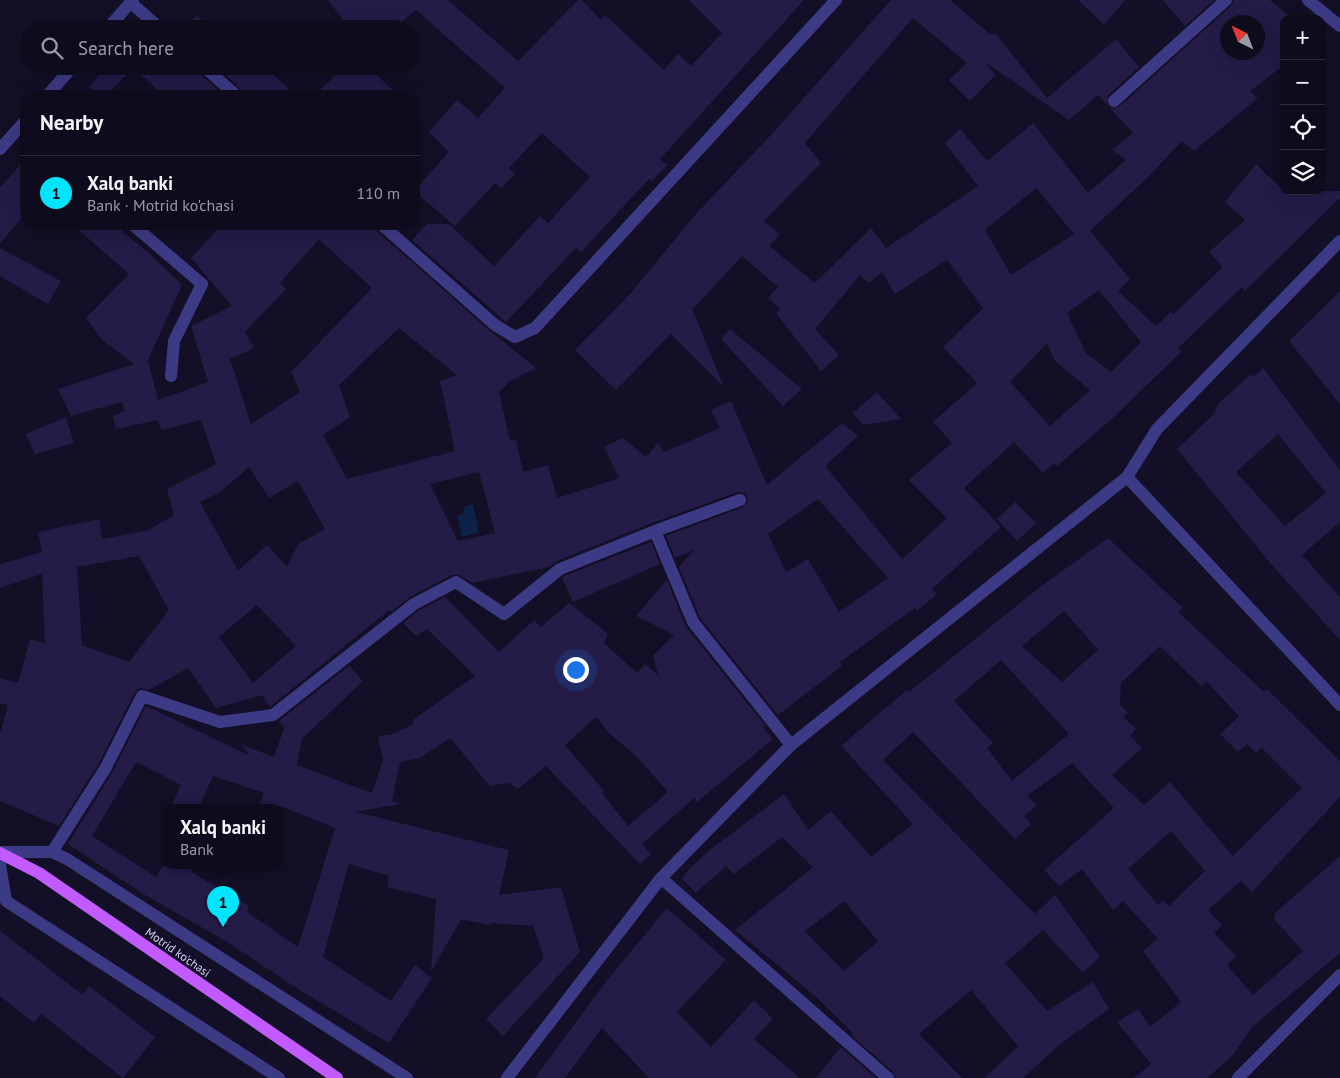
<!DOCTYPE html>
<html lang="en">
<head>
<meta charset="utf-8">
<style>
	:root { --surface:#0e0b1c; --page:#1c1929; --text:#f1f3f6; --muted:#9b9ba3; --line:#2e2b3b; --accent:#00e5ff }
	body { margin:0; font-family:"PT Sans",sans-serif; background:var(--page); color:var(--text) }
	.controls { position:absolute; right:15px; top:15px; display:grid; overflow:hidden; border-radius:10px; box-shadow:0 5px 20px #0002 }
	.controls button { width:45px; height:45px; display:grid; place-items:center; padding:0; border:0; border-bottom:1px solid var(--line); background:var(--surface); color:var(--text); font:25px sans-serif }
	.compass { position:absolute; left:1220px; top:15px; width:45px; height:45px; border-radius:50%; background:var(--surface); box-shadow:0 5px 20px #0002; rotate:318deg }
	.you { position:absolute; left:575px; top:669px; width:18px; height:18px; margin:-12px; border:4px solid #fff; border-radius:50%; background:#1a73e8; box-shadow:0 0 0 8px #1a73e833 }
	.badge { display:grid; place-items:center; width:32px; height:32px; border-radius:50%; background:var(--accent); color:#111; font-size:16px; font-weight:700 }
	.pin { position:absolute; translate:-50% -41px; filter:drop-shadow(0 1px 2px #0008) }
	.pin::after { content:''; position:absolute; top:26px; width:18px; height:15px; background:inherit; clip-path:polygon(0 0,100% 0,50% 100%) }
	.popup { position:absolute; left:163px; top:804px; width:120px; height:65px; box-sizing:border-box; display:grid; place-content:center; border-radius:10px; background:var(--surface); filter:drop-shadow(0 1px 4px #0005); font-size:16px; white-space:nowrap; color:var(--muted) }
	.popup b { font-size:19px; color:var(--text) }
	.popup::after { content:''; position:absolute; left:50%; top:100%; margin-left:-10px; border:10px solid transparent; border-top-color:var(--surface) }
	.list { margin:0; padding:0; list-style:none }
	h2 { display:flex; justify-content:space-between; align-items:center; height:65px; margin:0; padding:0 20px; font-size:21px }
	h2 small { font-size:16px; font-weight:400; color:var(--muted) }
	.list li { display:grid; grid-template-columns:32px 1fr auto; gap:15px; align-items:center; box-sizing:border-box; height:75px; padding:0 20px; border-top:1px solid var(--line) }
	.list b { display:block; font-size:19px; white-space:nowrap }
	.list p { margin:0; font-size:16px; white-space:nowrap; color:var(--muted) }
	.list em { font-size:16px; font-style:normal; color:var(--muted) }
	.icon { flex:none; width:28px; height:28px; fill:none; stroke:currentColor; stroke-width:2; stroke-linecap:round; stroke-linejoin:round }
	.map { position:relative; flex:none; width:1340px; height:1078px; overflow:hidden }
	.search { position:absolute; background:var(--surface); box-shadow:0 5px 20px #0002; left:20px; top:20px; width:400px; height:55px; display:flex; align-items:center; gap:12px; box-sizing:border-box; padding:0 18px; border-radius:28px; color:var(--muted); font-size:19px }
	.panel { position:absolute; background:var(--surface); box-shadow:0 5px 20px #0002; left:20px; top:90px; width:400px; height:140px; border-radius:20px }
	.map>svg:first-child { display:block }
	.water { fill:#0c2248 }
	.building { fill:#241b47; fill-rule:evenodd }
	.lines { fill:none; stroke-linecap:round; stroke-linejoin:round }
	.minor { stroke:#3d3a85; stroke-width:12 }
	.primary { stroke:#c25bff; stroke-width:12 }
	.labels { text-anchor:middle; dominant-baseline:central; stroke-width:5; stroke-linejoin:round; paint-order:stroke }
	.street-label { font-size:12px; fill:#d9d4ff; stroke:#130f26 }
</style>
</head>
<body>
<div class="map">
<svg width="1340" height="1078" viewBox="0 0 1340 1078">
	<rect width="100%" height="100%" fill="#130f26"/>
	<!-- water -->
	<polygon class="water" points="473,504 479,532 462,537 457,516 463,514 465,506"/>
	<!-- building -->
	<g class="building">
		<polygon points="328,0 448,0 518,61 578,0 582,0 601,20 605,15 664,70 678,54 691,66 722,33 689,0 804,0 660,159 667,165 652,181 649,179 581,252 576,248 506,322 412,240 427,224 449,224 494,266 540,216 548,223 590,177 542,133 509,168 515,174 501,188 495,183 455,226 414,191 449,152 429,132 457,100 478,118 505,88 416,10 394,29 350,29"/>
		<path d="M891 0H950L991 35 995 33 1047 98 1116 39 1139 67 1108 95 1107 105 1098 95 1069 120 985 62 995 75 970 101 949 80 967 63 913 18 805 143 821 163 764 221 780 234 769 246 815 283 871 228 886 248 978 186 945 143 960 129 987 161 1033 123 1088 193 1126 160 1112 150 1133 133 1110 108 1119 107 1231 6 1234 0H1270L1292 19H1284V65L1250 91 1258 98 1194 151 1182 141 1146 179 1090 231 1130 279 1118 291 1156 326 1171 312 1174 314 1223 267 1209 252 1245 220 1225 202 1256 164 1284 191H1340V198L1245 291 1242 287 1178 348 1181 352 1116 415 1057 466 1054 463 1043 473 1014 442 964 488 1001 527 932 589 937 594 917 611 915 608 840 662 842 666 778 715 700 618 679 567 694 550 675 558 666 536 743 507 748 502 747 497 745 494 738 492 652 523 557 561 549 567 472 583 460 575H452L410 597 391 612 389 610 270 707 262 695 216 708 188 668 149 690 140 688 135 692 98 765 59 826 0 801V734L8 705 0 703V678L18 683 30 639 45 643 42 574 0 588V564L42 552 38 532 99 519 102 539 149 530 174 515 167 489 216 464 201 420 161 430 158 420 116 429 113 416 125 411 122 402 71 416 58 389 134 364 102 340 86 318 129 274 72 224H113L149 253 182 285 148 360 158 400 208 382 191 326 232 306 191 258 223 224H369L490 331 536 368 510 381 499 392 510 441 516 440 523 472 548 465 557 498 619 478 604 447 623 438 646 457 658 443 664 452 720 428 711 410 731 401 767 485 842 423 858 436 825 466 902 559 947 518 909 480 952 443 933 422 977 383 943 347 983 308 947 260 895 294 882 272 869 283 860 275 815 329 839 355 821 371 776 313 780 309 768 298 778 287 742 256 693 309 691 306 724 387 671 334 616 390 575 350 630 294 696 214 771 135ZM1228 22H1258V52H1228ZM1036 188 1074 234 1011 275 985 230ZM319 239 372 288 291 372 300 392 251 424 230 359 254 348 245 332 286 289 280 283ZM1099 290 1141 342 1111 372 1086 353 1067 313ZM399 328 457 375 440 381 455 451 347 479 323 435 350 417 339 385ZM1047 343 1055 361 1090 390 1050 426 1010 382ZM249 467 269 498 298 481 325 529 298 544 287 567 267 545 238 571 200 502 219 493ZM479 472 495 533 458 541 430 484ZM818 499 888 578 839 612 808 559 786 572 768 534ZM139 556 169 610 129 662 82 645 77 567ZM257 605 296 646 253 683 219 637Z"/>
		<polygon points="1078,0 1125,0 1104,25"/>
		<polygon points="1163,0 1214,0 1185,26"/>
		<polygon points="197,15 212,29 185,29"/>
		<polygon points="108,66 195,66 198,72 225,96 165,96 133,68 106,96 98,96 89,87"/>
		<polygon points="216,66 264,66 296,96 245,96 242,90"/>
		<polygon points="345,66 367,66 399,96 314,96"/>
		<polygon points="26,158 26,213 0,243 0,188"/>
		<polygon points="0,248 61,281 48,304 0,276"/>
		<polygon points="1340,291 1340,404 1289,341"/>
		<polygon points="730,329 802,389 783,406 721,339"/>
		<path d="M1263 368 1340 470V522L1302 555 1340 597V640L1272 565 1177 449 1213 415 1218 404 1251 374 1254 377ZM1278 434 1326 493 1285 526 1236 472Z"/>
		<polygon points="877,392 901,419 863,425 853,413"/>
		<polygon points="66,417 74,443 35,454 26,434"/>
		<polygon points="1015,502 1036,523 1017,541 997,519"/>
		<path d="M1108 538 1183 608 1178 612 1264 692 1267 689 1340 761V797L1252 892 1241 881 1208 910 1222 925 1214 933 1236 956 1227 965 1253 995 1303 951 1273 918 1276 915 1274 914 1340 856V953L1252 1027 1233 1055 1207 1078H1134L1151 1064 1117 1022 1138 1009 1150 1027 1181 1002 1143 951 1158 939 1123 901 1113 910 1082 869 1059 886 1044 870 1114 808 1072 763 1027 796 1037 805 1024 816 1031 824 1015 839 913 732 883 760 1035 914 1055 895 1100 957 1083 973 1043 930 1005 963 1047 1011 1093 982 1109 1009 1059 1045 1023 1078H985L1018 1046 971 990 919 1034 962 1078H896L893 1072 851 1035 853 1033 815 996 735 930 813 867 782 837 734 874 726 866 696 893 682 879 689 869 711 849 784 794 808 830 831 811 871 857 913 824 841 746 907 690 909 692 1040 587ZM1064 611 1098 650 1062 682 1022 646ZM1160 646 1201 686 1206 681 1239 716 1220 734 1238 752 1247 744 1256 753 1262 748 1302 788 1233 856 1170 782 1144 805 1112 775 1142 748 1130 736 1136 729 1123 717 1128 713 1120 705 1121 683ZM1001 660 1069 734 1012 781 987 748 993 743 954 701ZM1171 831 1205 871 1169 906 1162 900 1158 905 1128 869ZM844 901 878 941 844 971 805 931Z"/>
		<polygon points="651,542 660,564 573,602 562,578 564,576"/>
		<path d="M667 580 686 627 765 725 763 727 773 739 697 802 694 798 642 844 651 854 640 864 546 766 518 789 508 783 490 786 450 738 420 758 400 762 392 801 400 804 356 812 509 850 499 895 561 887 580 952 503 1036 486 1019 544 958 533 926 490 923V925L461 919 431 972 436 899 387 887 389 876 349 864 323 957 391 1001 415 965 432 978 389 1043 301 991 229 943 145 895 68 844 112 773 146 706 250 756 242 745 274 757 284 728 279 721 349 666 363 681 302 739 297 765 372 793 383 760 378 736 393 734 412 725 414 719 475 676 427 629 416 636 403 623 418 611 445 597 499 652 534 620 541 627 569 603 608 634 604 643 637 673 645 664 658 675 653 656 674 635 636 616ZM596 717 609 733 638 758 668 792 628 826 602 793 604 791 565 745ZM136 762 181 785 170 808H199L213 776 264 793 258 808 283 807 335 828 298 947 247 912 249 906 191 872 195 866H163L156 877 92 836Z"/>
		<polygon points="667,908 726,960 677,1012 711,1047 754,1000 773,1019 754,1039 800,1078 649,1078 602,1028 565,1078 535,1078 604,984"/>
		<polygon points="0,931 83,995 89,986 155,1037 123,1078 41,1014 34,1023 0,996"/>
		<polygon points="841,1047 876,1078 816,1078"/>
	</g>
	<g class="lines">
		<!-- minor -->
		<g class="minor">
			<polyline points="1308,0 1340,26"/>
			<polyline points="130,2 161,29"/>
			<polyline points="107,29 133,0"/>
			<polyline points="203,66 237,96"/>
			<polyline points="47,96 73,66"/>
			<polyline points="1114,101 1226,0"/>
			<polyline points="0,149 26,120"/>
			<polyline points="132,224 202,284 174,341 171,376"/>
			<polyline points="381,224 495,325 515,337 535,328 836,0"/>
			<polyline points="1127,477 1340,705"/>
			<polyline points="655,531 740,500"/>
			<polyline points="0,852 52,852 67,859 407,1078"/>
			<polyline points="52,852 105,769 142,696 220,722 273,715 414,604 456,582 504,614 560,569 655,531 693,622 791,745"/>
			<polyline points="0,865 6,901 279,1078"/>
			<polyline points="661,878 888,1078"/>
			<polyline points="507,1078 661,878 791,745 1127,477 1157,429 1340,241"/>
			<polyline points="1238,1078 1340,975"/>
		</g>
		<!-- primary -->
		<polyline class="primary" points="0,853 39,873 337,1078"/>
	</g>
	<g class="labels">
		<!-- street labels -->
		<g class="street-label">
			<text transform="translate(178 952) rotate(35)">Motrid ko'chasi</text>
		</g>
	</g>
</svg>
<div class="controls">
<button>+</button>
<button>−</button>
<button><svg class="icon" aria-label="locate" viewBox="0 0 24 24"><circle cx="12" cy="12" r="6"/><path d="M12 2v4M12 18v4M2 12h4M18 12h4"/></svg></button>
<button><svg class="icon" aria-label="layers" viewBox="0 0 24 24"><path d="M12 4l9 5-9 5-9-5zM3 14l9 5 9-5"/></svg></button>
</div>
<svg class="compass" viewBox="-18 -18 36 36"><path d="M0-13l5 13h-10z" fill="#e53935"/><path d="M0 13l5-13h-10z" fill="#9b9ba3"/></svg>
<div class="you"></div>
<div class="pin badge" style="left:223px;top:927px">1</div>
<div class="popup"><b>Xalq banki</b>Bank</div>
<div class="search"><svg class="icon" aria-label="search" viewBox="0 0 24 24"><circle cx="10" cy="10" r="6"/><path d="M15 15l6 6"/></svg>Search here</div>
<section class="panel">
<h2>Nearby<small></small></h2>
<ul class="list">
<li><span class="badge">1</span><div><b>Xalq banki</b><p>Bank · Motrid ko'chasi</p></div><em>110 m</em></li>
</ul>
</section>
</div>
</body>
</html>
